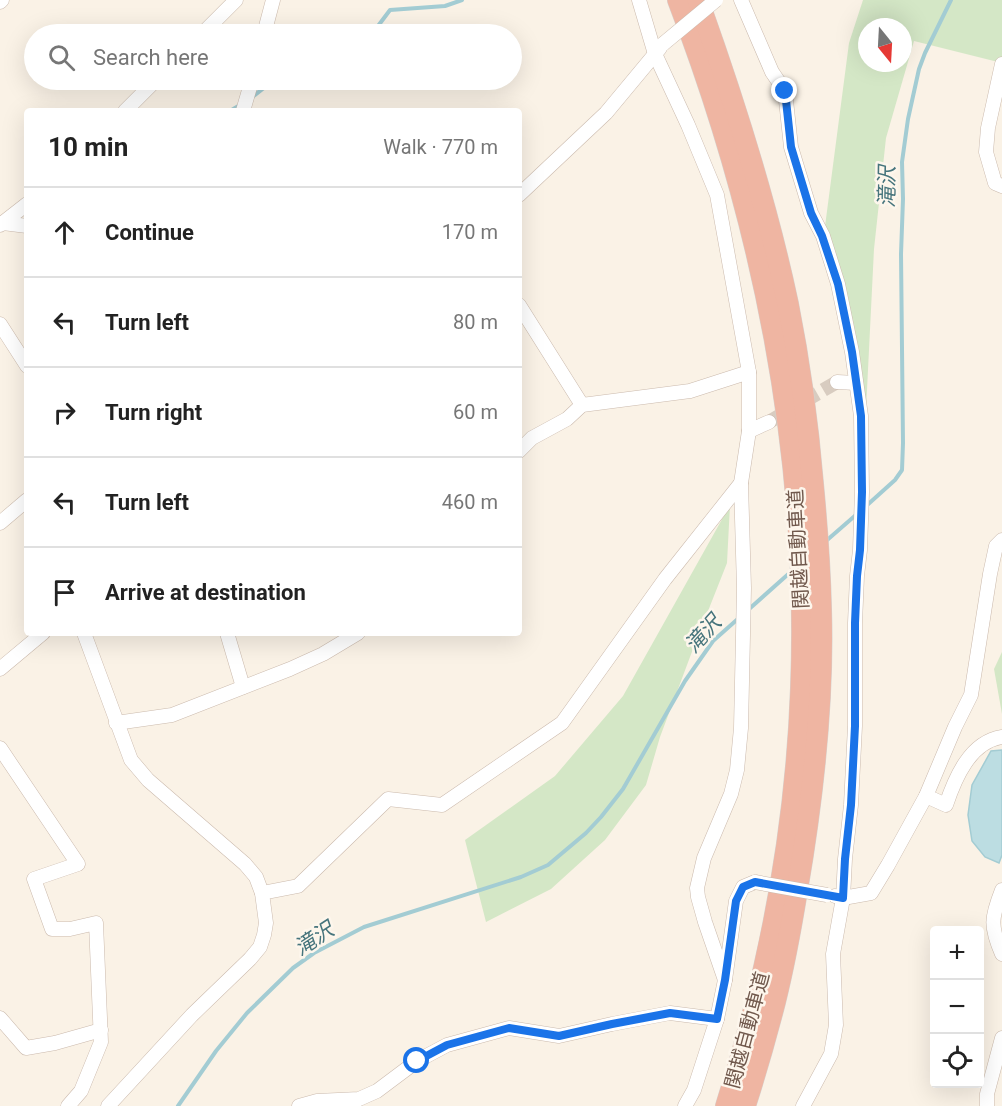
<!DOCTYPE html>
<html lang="en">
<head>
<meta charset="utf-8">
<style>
	:root { --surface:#fff; --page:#f2f2f2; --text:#222; --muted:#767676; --line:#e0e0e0 }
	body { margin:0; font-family:Roboto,"Noto Sans JP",sans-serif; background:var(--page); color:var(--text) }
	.controls { position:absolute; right:18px; bottom:18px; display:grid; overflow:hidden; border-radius:6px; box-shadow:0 6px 24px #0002 }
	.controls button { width:54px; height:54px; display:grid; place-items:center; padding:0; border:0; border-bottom:2px solid var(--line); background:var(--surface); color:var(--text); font:30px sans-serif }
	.compass { position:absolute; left:858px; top:18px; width:54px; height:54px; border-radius:50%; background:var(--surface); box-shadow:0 6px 24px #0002; rotate:162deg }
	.stop { position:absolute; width:18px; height:18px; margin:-14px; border:4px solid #1a73e8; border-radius:50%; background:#fff }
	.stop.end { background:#1a73e8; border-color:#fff; box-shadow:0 2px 6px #0008 }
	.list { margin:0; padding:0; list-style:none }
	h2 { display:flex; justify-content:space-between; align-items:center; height:78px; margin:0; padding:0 24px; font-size:26px }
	h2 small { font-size:20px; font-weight:400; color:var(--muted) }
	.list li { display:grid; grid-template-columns:39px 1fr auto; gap:18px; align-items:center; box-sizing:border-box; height:90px; padding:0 24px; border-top:2px solid var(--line) }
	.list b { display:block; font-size:22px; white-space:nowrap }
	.list em { font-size:20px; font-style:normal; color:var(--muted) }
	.icon { flex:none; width:33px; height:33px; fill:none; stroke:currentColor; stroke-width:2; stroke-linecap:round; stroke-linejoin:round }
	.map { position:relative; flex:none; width:1002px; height:1106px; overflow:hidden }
	.search { position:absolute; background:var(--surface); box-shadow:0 6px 24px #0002; left:24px; top:24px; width:498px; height:66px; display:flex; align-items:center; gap:15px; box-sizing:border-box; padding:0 21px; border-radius:33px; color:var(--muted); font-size:22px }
	.panel { position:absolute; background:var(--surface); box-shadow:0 6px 24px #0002; left:24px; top:108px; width:498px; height:528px; border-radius:6px }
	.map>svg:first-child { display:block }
	.green { fill:#d4e7c6; fill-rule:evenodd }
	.water { fill:#bcdde2; stroke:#a3ccd3; stroke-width:1.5 }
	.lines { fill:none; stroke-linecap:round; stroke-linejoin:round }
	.stream { stroke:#a3ccd3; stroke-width:4 }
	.minor-tunnel { stroke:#d8ccc0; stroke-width:14; stroke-dasharray:14 7; stroke-linecap:butt }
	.minor-casing { stroke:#cbbaad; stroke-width:15 }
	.highway-casing { stroke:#d7d1cd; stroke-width:22 }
	.minor { stroke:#fff; stroke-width:14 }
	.highway { stroke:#efb5a2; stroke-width:21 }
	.minor-bridge-casing { stroke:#cbbaad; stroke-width:15; stroke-linecap:butt }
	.minor-bridge { stroke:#fff; stroke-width:14 }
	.route { stroke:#1a73e8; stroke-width:8 }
	.labels { text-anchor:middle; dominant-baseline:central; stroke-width:5; stroke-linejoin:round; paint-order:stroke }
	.street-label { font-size:20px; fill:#71594d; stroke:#fdf6ec }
	.water-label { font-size:21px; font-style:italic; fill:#46747c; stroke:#fdf6ec }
</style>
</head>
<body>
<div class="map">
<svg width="1002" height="1106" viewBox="0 0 1002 1106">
	<rect width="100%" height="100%" fill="#faf2e6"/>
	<!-- green -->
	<g class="green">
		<path d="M863 0H1002V63L914 41 886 138 874 249 866 410 824 234 849 43ZM867 27H903V63H867Z"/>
		<polygon points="730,505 727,563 693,649 660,737 646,785 605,840 551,889 486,922 465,840 555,776 623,696"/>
		<polygon points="1002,652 1002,714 994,669"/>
	</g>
	<!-- water -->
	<polygon class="water" points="1002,750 1002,855 999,863 985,857 972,841 968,815 972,785 991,751"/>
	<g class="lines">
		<!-- stream -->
		<g class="stream">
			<polyline points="372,34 390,10 445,6 462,0"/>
			<polyline points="251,98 274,80"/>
			<polyline points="230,111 240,105"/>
			<polyline points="865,507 895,480 902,470 903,443 901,254 903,199 902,162 908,119 919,69 925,53 951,0"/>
			<polyline points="826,541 857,514"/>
			<polyline points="748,610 794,569"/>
			<polyline points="178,1106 216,1051 247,1013 293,968 314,953 364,927 521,877 548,865 586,833 601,817 623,789 685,681 713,641 740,617"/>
		</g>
		<!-- minor-tunnel -->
		<polyline class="minor-tunnel" points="769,422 837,382"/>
		<defs>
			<g id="minor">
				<polyline points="639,0 655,54 688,125 717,195 749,372 749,431 741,483 744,588 741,728 737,770 731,794 704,858 697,888 698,897 705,922 725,980"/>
				<polyline points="741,0 772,72 785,91 791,147 811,213 823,236 838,284 852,352 861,416 862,492 860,550 857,576 855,623 855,726 851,805 845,859 843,898 833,954 836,1025 831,1054 803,1106"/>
				<polyline points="0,2 2,0"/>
				<polyline points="202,34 236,0"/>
				<polyline points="264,34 273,0"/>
				<polyline points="1002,64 988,128 986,152 995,183 1002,186"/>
				<polyline points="125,111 156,80"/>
				<polyline points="243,111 252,80"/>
				<polyline points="519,195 606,113 660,48"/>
				<polyline points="3,223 27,226"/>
				<polyline points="0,225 27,204"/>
				<polyline points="519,305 582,405"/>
				<polyline points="0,324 27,366"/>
				<polyline points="837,382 856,383"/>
				<polyline points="749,431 769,422"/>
				<polyline points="519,451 532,438 567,419 582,405 690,391 749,372"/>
				<polyline points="0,523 27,500"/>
				<polyline points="84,633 131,760 148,780 245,864 256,877 262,893 266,923 264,935 260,947 250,959 192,1015 108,1106"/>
				<polyline points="227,633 243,687"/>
				<polyline points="0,669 43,633"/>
				<polyline points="116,723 172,715 290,669 323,654 358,633"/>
				<polyline points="0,748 78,864 34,879 52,929 70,929 96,923 101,1042 81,1091 68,1106"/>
				<path d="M926 796 946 805C955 778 970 742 1002 737"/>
				<path d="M1002 890C991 918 990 926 1002 954"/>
				<polyline points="262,893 298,886 388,799 442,805 562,723 665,579 741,483"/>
				<polyline points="835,896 843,898 871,893 888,865 926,796 955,727 971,695 990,574 996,546 1002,540"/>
				<polyline points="0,1018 26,1048 55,1043 101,1030"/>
				<polyline points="299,1106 317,1101 359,1099 377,1091 417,1061 447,1045 509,1028 559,1036 612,1024 670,1013 717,1019"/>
				<polyline points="685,1106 694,1090 717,1019 725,980 736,901 743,887 755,882"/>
				<polyline points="987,1106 987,1094 1002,1038"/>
			</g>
			<g id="highway">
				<path d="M678 0C762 219 810 453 801 688 796 829 769 972 726 1106"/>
				<path d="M698 0C734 100 766 200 788 304 800 364 808 424 813 484 817 526 820 567 821 609 824 703 813 798 797 891 791 928 784 966 775 1002 766 1037 756 1072 745 1106"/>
			</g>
		</defs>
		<!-- minor casing -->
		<use href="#minor" class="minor-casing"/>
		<!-- highway casing -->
		<use href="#highway" class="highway-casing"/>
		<!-- minor -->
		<use href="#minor" class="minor"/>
		<!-- highway -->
		<use href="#highway" class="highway"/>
		<defs>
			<g id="minor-bridge">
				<polyline points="663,44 716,0"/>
				<polyline points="755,882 827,895"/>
			</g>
		</defs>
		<!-- minor-bridge casing -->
		<use href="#minor-bridge" class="minor-bridge-casing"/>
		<!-- minor-bridge -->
		<use href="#minor-bridge" class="minor-bridge"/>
	</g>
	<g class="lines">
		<!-- route -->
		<polyline class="route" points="417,1061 447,1045 509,1028 559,1036 612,1024 670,1013 717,1019 725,980 736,901 743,887 755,882 843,898 845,859 851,805 855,726 855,623 857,576 860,550 862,492 861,416 852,352 838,284 822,236 811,213 791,147 785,91"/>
	</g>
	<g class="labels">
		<!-- street labels -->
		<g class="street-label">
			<text transform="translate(798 549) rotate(-93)">関越自動車道</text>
			<text transform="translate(747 1030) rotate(-75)">関越自動車道</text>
		</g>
		<!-- water labels -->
		<g class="water-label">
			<text transform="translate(887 187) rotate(-89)">滝沢</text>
			<text transform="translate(703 634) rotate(-48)">滝沢</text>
			<text transform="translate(314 939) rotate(-33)">滝沢</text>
		</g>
	</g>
</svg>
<div class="controls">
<button>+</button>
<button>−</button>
<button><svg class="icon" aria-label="locate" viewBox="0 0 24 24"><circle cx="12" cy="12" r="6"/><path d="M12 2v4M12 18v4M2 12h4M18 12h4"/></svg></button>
</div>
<svg class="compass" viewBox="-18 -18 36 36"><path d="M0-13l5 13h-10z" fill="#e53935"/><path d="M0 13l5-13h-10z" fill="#767676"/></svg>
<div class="stop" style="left:417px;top:1061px"></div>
<div class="stop end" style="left:785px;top:91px"></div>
<div class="search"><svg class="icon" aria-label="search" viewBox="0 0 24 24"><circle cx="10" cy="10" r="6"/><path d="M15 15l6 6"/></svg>Search here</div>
<section class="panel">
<h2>10 min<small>Walk · 770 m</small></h2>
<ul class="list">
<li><svg class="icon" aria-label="ahead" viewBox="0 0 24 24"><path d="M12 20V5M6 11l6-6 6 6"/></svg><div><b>Continue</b></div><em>170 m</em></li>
<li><svg class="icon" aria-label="left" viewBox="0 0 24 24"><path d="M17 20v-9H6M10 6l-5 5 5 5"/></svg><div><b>Turn left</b></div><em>80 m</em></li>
<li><svg class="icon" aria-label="right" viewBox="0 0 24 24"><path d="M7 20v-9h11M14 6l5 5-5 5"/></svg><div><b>Turn right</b></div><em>60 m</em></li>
<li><svg class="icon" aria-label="left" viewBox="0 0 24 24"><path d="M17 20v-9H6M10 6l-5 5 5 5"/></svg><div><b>Turn left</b></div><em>460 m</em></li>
<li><svg class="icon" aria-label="arrive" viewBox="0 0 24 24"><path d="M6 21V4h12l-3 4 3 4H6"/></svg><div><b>Arrive at destination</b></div></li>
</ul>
</section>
</div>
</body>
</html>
